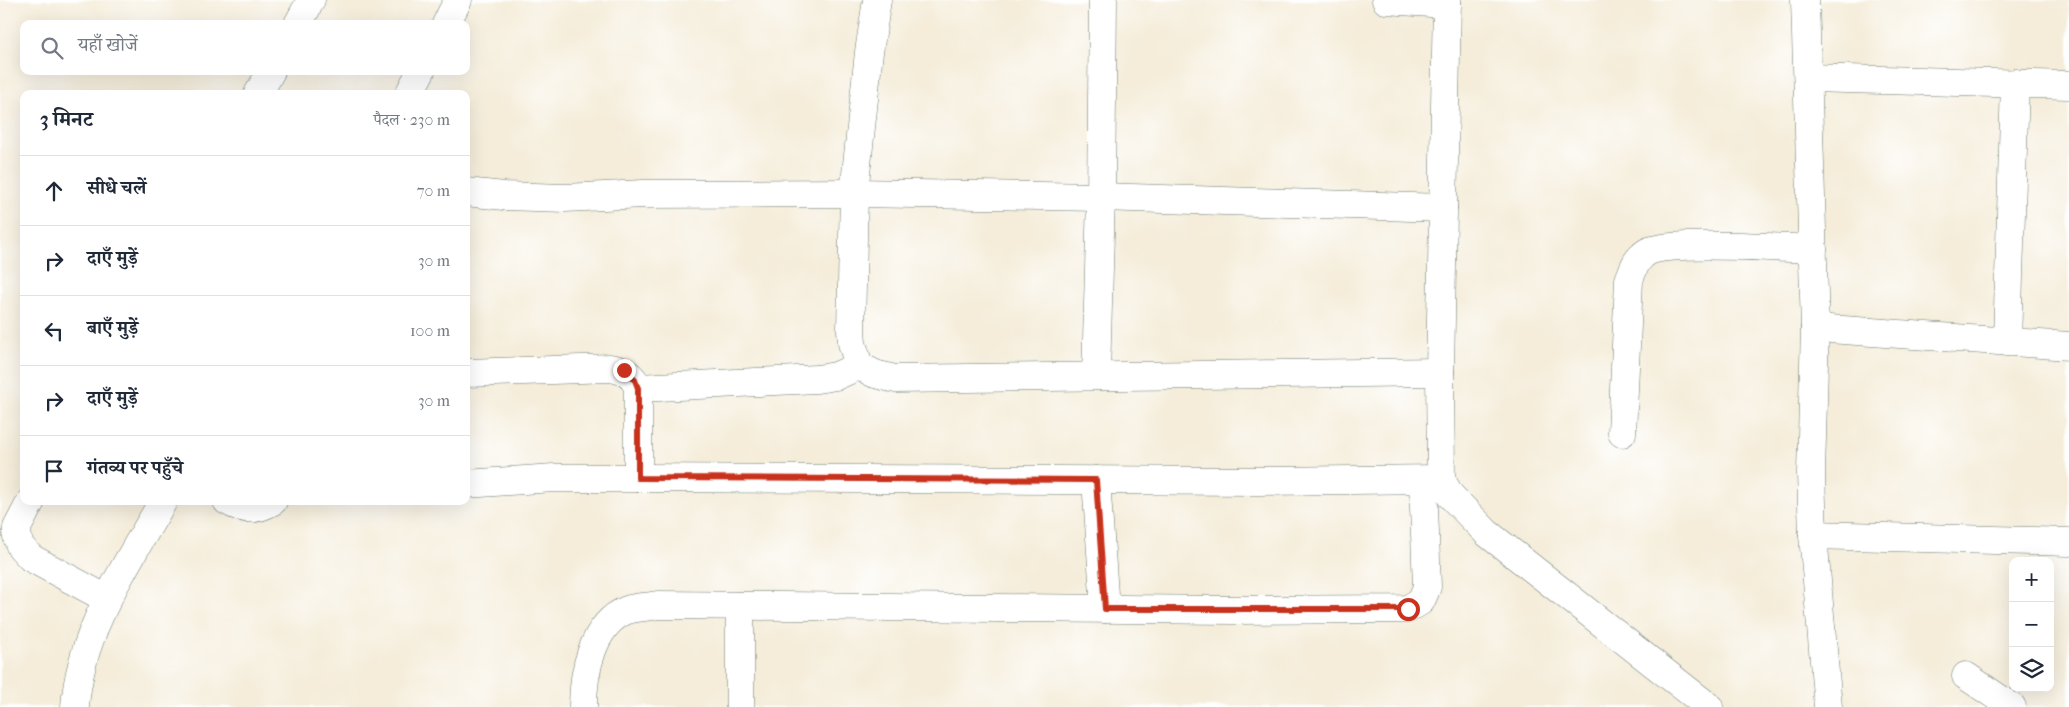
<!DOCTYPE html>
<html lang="hi">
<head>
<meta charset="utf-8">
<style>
	:root { --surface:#fff; --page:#f2f2f3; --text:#1f2937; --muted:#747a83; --line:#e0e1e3 }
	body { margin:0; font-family:"IM FELL French Canon","Noto Serif Devanagari",serif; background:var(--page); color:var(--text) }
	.controls { position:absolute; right:15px; bottom:15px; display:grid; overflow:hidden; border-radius:10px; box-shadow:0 5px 20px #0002 }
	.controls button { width:45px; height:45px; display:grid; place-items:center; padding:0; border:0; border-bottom:1px solid var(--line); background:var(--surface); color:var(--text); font:25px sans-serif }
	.stop { position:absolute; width:15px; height:15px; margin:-11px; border:4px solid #c8321e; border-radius:50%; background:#fff }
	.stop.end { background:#c8321e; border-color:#fff; box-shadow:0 1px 5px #0008 }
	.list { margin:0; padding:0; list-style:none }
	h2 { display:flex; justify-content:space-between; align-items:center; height:65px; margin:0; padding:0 20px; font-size:21px }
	h2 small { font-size:16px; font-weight:400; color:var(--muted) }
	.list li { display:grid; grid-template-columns:32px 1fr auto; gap:15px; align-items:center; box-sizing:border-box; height:70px; padding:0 20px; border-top:1px solid var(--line) }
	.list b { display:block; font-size:19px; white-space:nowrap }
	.list em { font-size:16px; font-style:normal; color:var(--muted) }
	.icon { flex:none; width:28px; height:28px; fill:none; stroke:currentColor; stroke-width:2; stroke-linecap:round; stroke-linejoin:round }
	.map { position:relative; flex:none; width:2069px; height:707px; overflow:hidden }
	.search { position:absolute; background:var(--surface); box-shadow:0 5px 20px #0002; left:20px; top:20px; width:450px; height:55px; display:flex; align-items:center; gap:12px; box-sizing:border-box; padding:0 18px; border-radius:10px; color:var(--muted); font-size:19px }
	.panel { position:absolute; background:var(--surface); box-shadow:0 5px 20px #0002; left:20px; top:90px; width:450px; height:415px; border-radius:10px }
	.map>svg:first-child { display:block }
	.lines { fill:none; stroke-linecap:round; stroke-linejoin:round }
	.minor-casing { stroke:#6a7b6e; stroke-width:29 }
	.minor { stroke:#fff; stroke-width:28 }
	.route { stroke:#c8321e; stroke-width:6 }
</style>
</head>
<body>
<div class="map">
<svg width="2069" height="707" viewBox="0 0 2069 707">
	<rect width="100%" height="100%" fill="#fff"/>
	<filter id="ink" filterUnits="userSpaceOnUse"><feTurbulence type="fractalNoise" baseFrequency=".02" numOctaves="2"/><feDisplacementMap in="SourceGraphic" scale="10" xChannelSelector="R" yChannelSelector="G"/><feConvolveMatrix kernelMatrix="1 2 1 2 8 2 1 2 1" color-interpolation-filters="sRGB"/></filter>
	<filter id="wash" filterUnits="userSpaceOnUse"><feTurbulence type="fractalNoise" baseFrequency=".0096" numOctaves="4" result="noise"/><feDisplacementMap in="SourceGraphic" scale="20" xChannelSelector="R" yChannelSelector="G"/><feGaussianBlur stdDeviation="1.12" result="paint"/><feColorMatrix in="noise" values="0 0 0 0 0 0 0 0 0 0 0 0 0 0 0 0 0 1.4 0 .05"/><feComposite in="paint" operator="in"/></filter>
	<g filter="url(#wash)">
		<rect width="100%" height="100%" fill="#f5edda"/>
	</g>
	<g filter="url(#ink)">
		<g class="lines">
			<defs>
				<g id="minor">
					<polyline points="877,0 869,52 854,193 851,330 852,343 859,366 875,374 895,379 1440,372"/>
					<polyline points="1386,0 1447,4"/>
					<polyline points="1447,0 1440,372 1441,479 1450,495 1487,533 1709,707"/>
					<polyline points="1805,0 1815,328 1811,473 1813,535 1828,707"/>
					<polyline points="298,24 311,0"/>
					<polyline points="446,24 458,0"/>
					<polyline points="1809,78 2069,85"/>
					<polyline points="258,94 271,71"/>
					<polyline points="409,94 421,71"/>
					<polyline points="466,192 504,196 565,198 643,194 854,193 1101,197 1443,208"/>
					<polyline points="1815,328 2069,346"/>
					<polyline points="2007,342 2015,83"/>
					<path d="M466 373 610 368C623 370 633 374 638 388V478"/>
					<polyline points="1096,376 1101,197 1103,0"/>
					<polyline points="638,388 817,379 836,376 859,366"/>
					<path d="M1622 433 1629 280C1634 267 1636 259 1647 252 1669 240 1782 248 1813 249"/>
					<polyline points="1096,480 1105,609"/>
					<polyline points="466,484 554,478 638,478 1258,481 1441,479"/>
					<polyline points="31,501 17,528 17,537 20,546 31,558 107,599"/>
					<path d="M227 501C244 511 256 511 273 501"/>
					<polyline points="1813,535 2069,542"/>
					<polyline points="740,606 740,707"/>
					<polyline points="1966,676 2012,707"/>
					<path d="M75 707C80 631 126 566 163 501"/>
					<path d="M583 707C583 673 592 624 627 610 636 607 648 607 658 605L1234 610 1408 609 1421 601 1427 587 1423 480"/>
				</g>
			</defs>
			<!-- minor casing -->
			<use href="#minor" class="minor-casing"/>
			<!-- minor -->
			<use href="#minor" class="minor"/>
		</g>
	</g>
	<g class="lines" filter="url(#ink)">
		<!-- route -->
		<polyline class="route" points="624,370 635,380 638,388 638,478 1096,480 1105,609 1408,609"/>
	</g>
</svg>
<div class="controls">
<button>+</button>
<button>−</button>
<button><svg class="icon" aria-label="layers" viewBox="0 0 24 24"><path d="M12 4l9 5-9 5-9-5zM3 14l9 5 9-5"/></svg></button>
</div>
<div class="stop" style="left:1408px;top:609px"></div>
<div class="stop end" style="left:624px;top:370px"></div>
<div class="search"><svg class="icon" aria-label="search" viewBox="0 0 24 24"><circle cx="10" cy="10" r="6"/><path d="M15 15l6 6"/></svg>यहाँ खोजें</div>
<section class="panel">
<h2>3 मिनट<small>पैदल · 230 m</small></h2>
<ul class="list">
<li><svg class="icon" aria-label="ahead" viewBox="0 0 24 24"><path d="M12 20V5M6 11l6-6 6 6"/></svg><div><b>सीधे चलें</b></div><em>70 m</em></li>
<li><svg class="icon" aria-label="right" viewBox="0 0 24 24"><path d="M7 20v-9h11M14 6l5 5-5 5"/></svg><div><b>दाएँ मुड़ें</b></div><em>30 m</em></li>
<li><svg class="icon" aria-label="left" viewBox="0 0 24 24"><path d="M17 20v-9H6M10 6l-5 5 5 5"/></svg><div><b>बाएँ मुड़ें</b></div><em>100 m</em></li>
<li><svg class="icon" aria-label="right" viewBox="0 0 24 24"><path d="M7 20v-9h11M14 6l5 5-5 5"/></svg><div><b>दाएँ मुड़ें</b></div><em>30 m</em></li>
<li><svg class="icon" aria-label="arrive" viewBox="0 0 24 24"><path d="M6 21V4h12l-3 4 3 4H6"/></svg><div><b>गंतव्य पर पहुँचे</b></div></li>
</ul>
</section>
</div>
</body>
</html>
